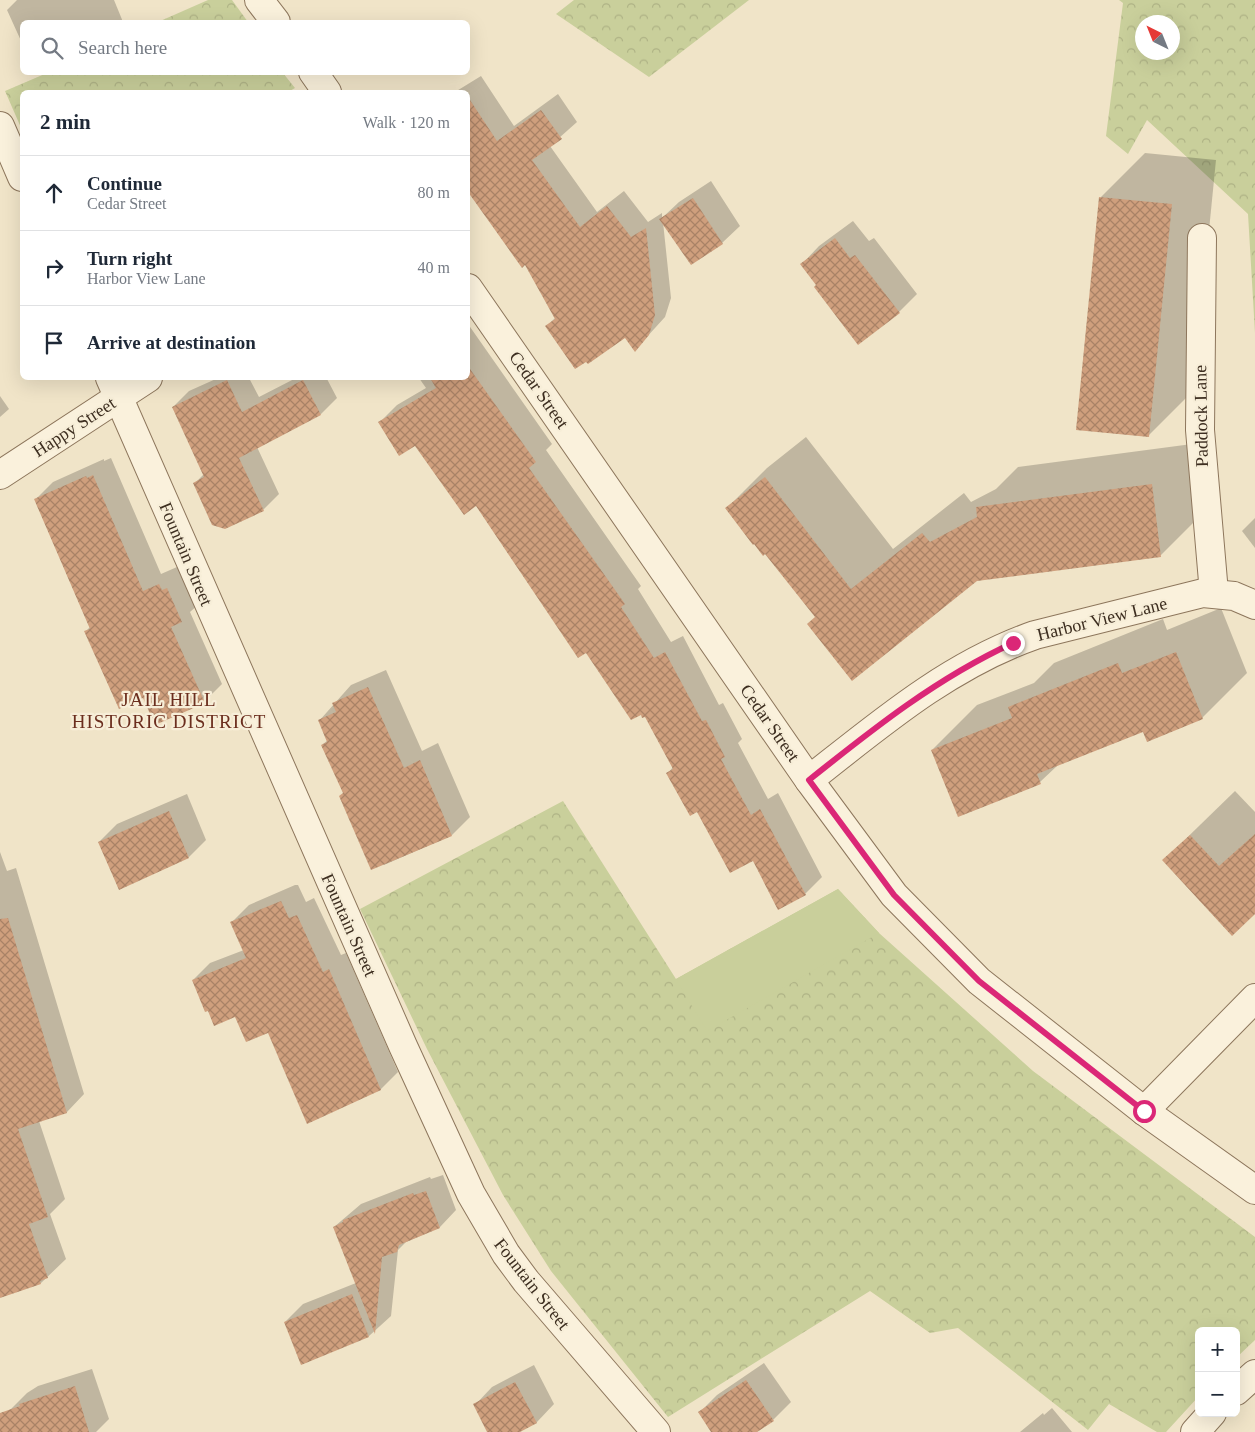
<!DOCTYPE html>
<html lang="en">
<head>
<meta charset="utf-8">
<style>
	:root { --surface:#fff; --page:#f6f6f7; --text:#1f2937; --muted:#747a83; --line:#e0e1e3 }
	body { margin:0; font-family:"Times New Roman",serif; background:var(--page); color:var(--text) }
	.controls { position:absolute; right:15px; bottom:15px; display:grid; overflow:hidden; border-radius:8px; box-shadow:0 5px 20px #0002 }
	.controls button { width:45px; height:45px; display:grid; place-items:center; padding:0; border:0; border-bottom:1px solid var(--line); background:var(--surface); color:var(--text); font:25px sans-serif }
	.compass { position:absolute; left:1135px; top:15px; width:45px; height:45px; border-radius:50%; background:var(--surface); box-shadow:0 5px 20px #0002; rotate:317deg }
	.stop { position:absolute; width:15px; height:15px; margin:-11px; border:4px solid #db2777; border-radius:50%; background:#fff }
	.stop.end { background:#db2777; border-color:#fff; box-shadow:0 1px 5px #0008 }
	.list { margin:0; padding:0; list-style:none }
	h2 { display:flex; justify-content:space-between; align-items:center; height:65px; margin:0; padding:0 20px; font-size:21px }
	h2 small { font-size:16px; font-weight:400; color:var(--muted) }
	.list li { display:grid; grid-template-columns:32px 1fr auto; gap:15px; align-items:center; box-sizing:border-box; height:75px; padding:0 20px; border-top:1px solid var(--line) }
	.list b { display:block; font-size:19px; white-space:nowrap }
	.list p { margin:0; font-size:16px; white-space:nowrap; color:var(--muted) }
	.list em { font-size:16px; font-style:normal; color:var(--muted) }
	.icon { flex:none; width:28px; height:28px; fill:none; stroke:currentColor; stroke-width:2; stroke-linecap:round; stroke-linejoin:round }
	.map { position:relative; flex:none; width:1255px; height:1432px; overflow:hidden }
	.search { position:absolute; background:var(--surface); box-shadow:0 5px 20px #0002; left:20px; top:20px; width:450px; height:55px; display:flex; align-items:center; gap:12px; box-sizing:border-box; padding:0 18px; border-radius:8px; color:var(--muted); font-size:19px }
	.panel { position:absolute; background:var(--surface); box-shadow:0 5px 20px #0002; left:20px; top:90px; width:450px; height:290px; border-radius:8px }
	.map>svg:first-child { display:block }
	.forest { fill:url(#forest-crowns); fill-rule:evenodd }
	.park { fill:#c9cf9b }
	.shadow { fill:#0003 }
	.building { fill:url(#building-cross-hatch) }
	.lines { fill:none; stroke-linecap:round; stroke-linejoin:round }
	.minor-casing { stroke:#8d765c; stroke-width:30 }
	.minor { stroke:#faf1dc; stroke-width:28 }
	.route { stroke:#db2777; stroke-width:6 }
	.labels { text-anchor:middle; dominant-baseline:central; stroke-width:4.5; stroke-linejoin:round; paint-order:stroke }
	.street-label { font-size:18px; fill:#3d2e20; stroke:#f7eed8 }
	.neighbourhood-label { font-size:19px; letter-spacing:1px; fill:#6b2e1e; stroke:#f7eed8 }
</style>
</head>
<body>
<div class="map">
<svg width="1255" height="1432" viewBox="0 0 1255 1432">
	<defs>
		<pattern id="forest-crowns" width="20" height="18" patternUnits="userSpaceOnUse" patternTransform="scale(1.25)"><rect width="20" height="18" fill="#c9cf9b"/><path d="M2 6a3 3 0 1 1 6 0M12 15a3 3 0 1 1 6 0" fill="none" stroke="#aeb285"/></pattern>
		<pattern id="building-cross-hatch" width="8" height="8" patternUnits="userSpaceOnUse" patternTransform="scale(1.25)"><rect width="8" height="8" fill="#cf9f7d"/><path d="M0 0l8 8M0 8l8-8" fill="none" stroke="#a98266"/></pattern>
	</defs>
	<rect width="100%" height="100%" fill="#f0e4c8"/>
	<!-- forest -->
	<g class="forest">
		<polygon points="208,0 232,0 248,22 158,22"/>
		<polygon points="574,0 749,0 649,77 556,14"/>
		<path d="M1119 0H1255V333L1248 214 1147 120 1128 154 1106 136 1123 3ZM1142 22H1172V52H1142Z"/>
		<polygon points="47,73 283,73 295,88 288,92 22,92 22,130 5,91"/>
		<polygon points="563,801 676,979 838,889 879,933 1033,1071 1255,1237 1255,1340 1236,1358 1236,1331 1199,1331 1199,1396 1166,1432 1157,1432 1109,1404 1088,1430 958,1328 930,1333 870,1291 668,1417 551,1271 503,1195 427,1049 360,909"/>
	</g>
	<!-- park -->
	<polygon class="park" points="838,889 879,933 707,1031 676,979"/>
	<!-- shadow -->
	<g class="shadow">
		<polygon points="17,0 114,0 123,22 22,22 22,43 7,10"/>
		<polygon points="481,76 514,126 558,94 577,122 550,146 597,212 624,191 648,222 662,213 662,218 679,202 711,181 740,226 722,243 663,222 671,298 665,317 635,350 625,336 546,327 556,317 499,208 468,162 468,92 455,92"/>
		<polygon points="1145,153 1216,160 1193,391 1148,436 1101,197"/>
		<polygon points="853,221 869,241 874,238 917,294 899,312 818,285 802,264 819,246"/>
		<polygon points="468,324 552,444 546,450 641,586 638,589 671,642 683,636 719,705 723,703 742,739 738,743 768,799 778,793 822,877 805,894 753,859 698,811 668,773 673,767 645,715 587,652 476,504 416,445 380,422 397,405 426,388 419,378 468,378"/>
		<polygon points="218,378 249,378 259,397 296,378 328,378 327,379 337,398 321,414 257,447 279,494 263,510 195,483 204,474 173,407 189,391"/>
		<polygon points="0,396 9,409 0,417"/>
		<polygon points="806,437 893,549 964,493 971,502 996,489 1018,467 1192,444 1201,515 1161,555 977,579 816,617 765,552 726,509 767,468"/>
		<polygon points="111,458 161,574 177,567 180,573 185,571 199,604 190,612 222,684 204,702 144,697 86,631 90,627 36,499 53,482 104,459 104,461"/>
		<polygon points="1255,518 1255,548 1242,531"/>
		<polygon points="1221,608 1247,673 1202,718 1143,730 1058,765 1040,782 932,750 977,705 1034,683 1054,663 1163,619 1167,630"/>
		<polygon points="386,670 422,751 438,743 470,817 452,835 384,865 344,792 322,745 328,740 319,721 351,685"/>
		<polygon points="1235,791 1255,812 1255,913 1164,860"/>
		<polygon points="187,794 206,840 189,857 99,842 117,824"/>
		<polygon points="0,852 7,871 16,868 84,1094 67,1112 39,1121 65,1199 50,1214 66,1259 41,1283 0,1297"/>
		<polygon points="295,885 298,885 306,902 314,898 341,955 346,953 398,1072 381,1089 308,1122 269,1031 236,1016 193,980 210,963 244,950 232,922 249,905"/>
		<polygon points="443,1175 456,1210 440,1227 406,1242 398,1250 391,1316 369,1336 302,1364 285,1322 303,1304 356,1283 334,1227 361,1204 430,1177 431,1179"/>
		<polygon points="764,1363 791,1402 773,1420 755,1432 713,1432 699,1413 717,1395"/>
		<polygon points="534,1365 554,1404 537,1422 518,1432 489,1432 475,1405 492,1387"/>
		<polygon points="92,1369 109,1419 96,1432 16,1432 9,1411 27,1393 38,1386"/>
		<polygon points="1052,1408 1072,1432 1020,1432 1043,1413 1044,1415"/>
	</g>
	<!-- building -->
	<g class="building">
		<polygon points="468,97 497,141 541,110 562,139 532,160 580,227 607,206 631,237 646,228 655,315 649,335 635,352 625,338 588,364 586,362 575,369 545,326 555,319 525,265 522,268 468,192"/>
		<polygon points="1099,197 1172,204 1149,437 1076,430"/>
		<polygon points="693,198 723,244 691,265 659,219"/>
		<polygon points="835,238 850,258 855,255 900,313 858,345 814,287 816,285 800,264"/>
		<polygon points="470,369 536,462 529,468 625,604 621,607 654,658 665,652 702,721 706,720 725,757 721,759 751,815 760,809 806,895 778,910 753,861 730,873 697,812 690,816 666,773 673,769 645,717 642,718 641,715 631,720 586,653 578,658 476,506 464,515 415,446 399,456 378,422 436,388 430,378 468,378"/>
		<polygon points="227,380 242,412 303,380 321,415 239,458 264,511 225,529 212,525 193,483 204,477 172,407"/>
		<polygon points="93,475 143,591 159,584 162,590 167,588 182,622 171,627 205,703 155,725 143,698 119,709 84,631 90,629 34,499 86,476 87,478"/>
		<polygon points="765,477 851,589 922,533 930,542 977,517 976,507 1152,484 1161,557 977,581 852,681 807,624 815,617 765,554 763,556 754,544 753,545 725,508"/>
		<polygon points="1176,652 1203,719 1147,742 1143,732 1037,774 1041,784 958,817 931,750 1012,718 1008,707 1118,663 1122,673"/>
		<polygon points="368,687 404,768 420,760 452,836 371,870 339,796 343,793 321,745 327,742 318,720 336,712 332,703"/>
		<polygon points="169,811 189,858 119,890 98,842"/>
		<polygon points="1255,834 1255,914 1232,936 1162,860 1190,835 1219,866"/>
		<polygon points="281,901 289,918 297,915 323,972 329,969 381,1090 307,1124 268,1033 246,1042 235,1017 214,1026 208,1011 205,1012 192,980 246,958 230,922"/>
		<polygon points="8,918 67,1113 18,1129 48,1217 29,1224 48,1278 40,1281 41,1284 0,1298 0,919"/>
		<polygon points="426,1191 440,1228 399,1245 397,1252 382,1257 375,1334 333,1227 343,1222 343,1220 413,1193 414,1195"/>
		<polygon points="352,1294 369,1337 301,1365 284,1322"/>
		<polygon points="746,1380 774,1421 757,1432 711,1432 698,1412"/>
		<polygon points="515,1382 537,1423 520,1432 487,1432 473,1404"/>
		<polygon points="75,1386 89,1432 0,1432 0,1413 20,1406 19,1404"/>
	</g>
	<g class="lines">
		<defs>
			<g id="minor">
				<polyline points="259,0 276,22"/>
				<polyline points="313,72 327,92"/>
				<polyline points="0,126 22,177"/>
				<polyline points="1202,238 1200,430 1214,593"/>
				<polyline points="468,288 809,780 894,895 979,981 1144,1111 1255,1190"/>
				<polyline points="110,378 403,1046 471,1194 506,1254 526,1281 656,1432"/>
				<polyline points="0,475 148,378"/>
				<path d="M809 780C880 724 949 665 1035 635L1203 593 1234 596 1255 605"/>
				<polyline points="1144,1111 1255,998"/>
				<polyline points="1236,1391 1255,1374"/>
				<polyline points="1195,1432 1212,1413"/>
			</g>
		</defs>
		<!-- minor casing -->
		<use href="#minor" class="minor-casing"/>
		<!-- minor -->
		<use href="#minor" class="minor"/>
	</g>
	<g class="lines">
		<!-- route -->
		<path class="route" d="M1013 643C937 678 874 728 809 780L894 895 979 981 1144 1111"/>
	</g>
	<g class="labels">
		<!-- street labels -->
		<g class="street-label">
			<text transform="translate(539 390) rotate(55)">Cedar Street</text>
			<text transform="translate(1201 416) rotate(-91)">Paddock Lane</text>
			<text transform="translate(74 427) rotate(-33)">Happy Street</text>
			<text transform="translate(186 554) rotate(67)">Fountain Street</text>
			<text transform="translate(1102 619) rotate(-14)">Harbor View Lane</text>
			<text transform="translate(770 723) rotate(55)">Cedar Street</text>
			<text transform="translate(349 925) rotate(66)">Fountain Street</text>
			<text transform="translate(532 1284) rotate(52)">Fountain Street</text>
		</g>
		<!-- neighbourhood labels -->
		<g class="neighbourhood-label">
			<text x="169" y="699">JAIL HILL<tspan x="169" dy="22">HISTORIC DISTRICT</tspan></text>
		</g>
	</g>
</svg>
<div class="controls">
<button>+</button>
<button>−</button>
</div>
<svg class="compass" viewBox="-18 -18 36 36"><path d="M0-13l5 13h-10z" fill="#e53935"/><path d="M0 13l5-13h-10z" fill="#747a83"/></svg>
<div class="stop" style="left:1144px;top:1111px"></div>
<div class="stop end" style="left:1013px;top:643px"></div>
<div class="search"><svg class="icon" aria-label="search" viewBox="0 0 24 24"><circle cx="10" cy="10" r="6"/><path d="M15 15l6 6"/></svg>Search here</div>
<section class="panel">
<h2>2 min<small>Walk · 120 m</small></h2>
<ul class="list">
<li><svg class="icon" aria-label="ahead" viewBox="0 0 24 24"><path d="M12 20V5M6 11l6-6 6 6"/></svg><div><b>Continue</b><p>Cedar Street</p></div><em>80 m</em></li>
<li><svg class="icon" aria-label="right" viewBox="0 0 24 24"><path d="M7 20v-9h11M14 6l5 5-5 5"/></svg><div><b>Turn right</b><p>Harbor View Lane</p></div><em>40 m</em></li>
<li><svg class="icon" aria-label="arrive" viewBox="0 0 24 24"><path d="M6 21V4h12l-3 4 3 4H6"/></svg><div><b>Arrive at destination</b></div></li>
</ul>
</section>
</div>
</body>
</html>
